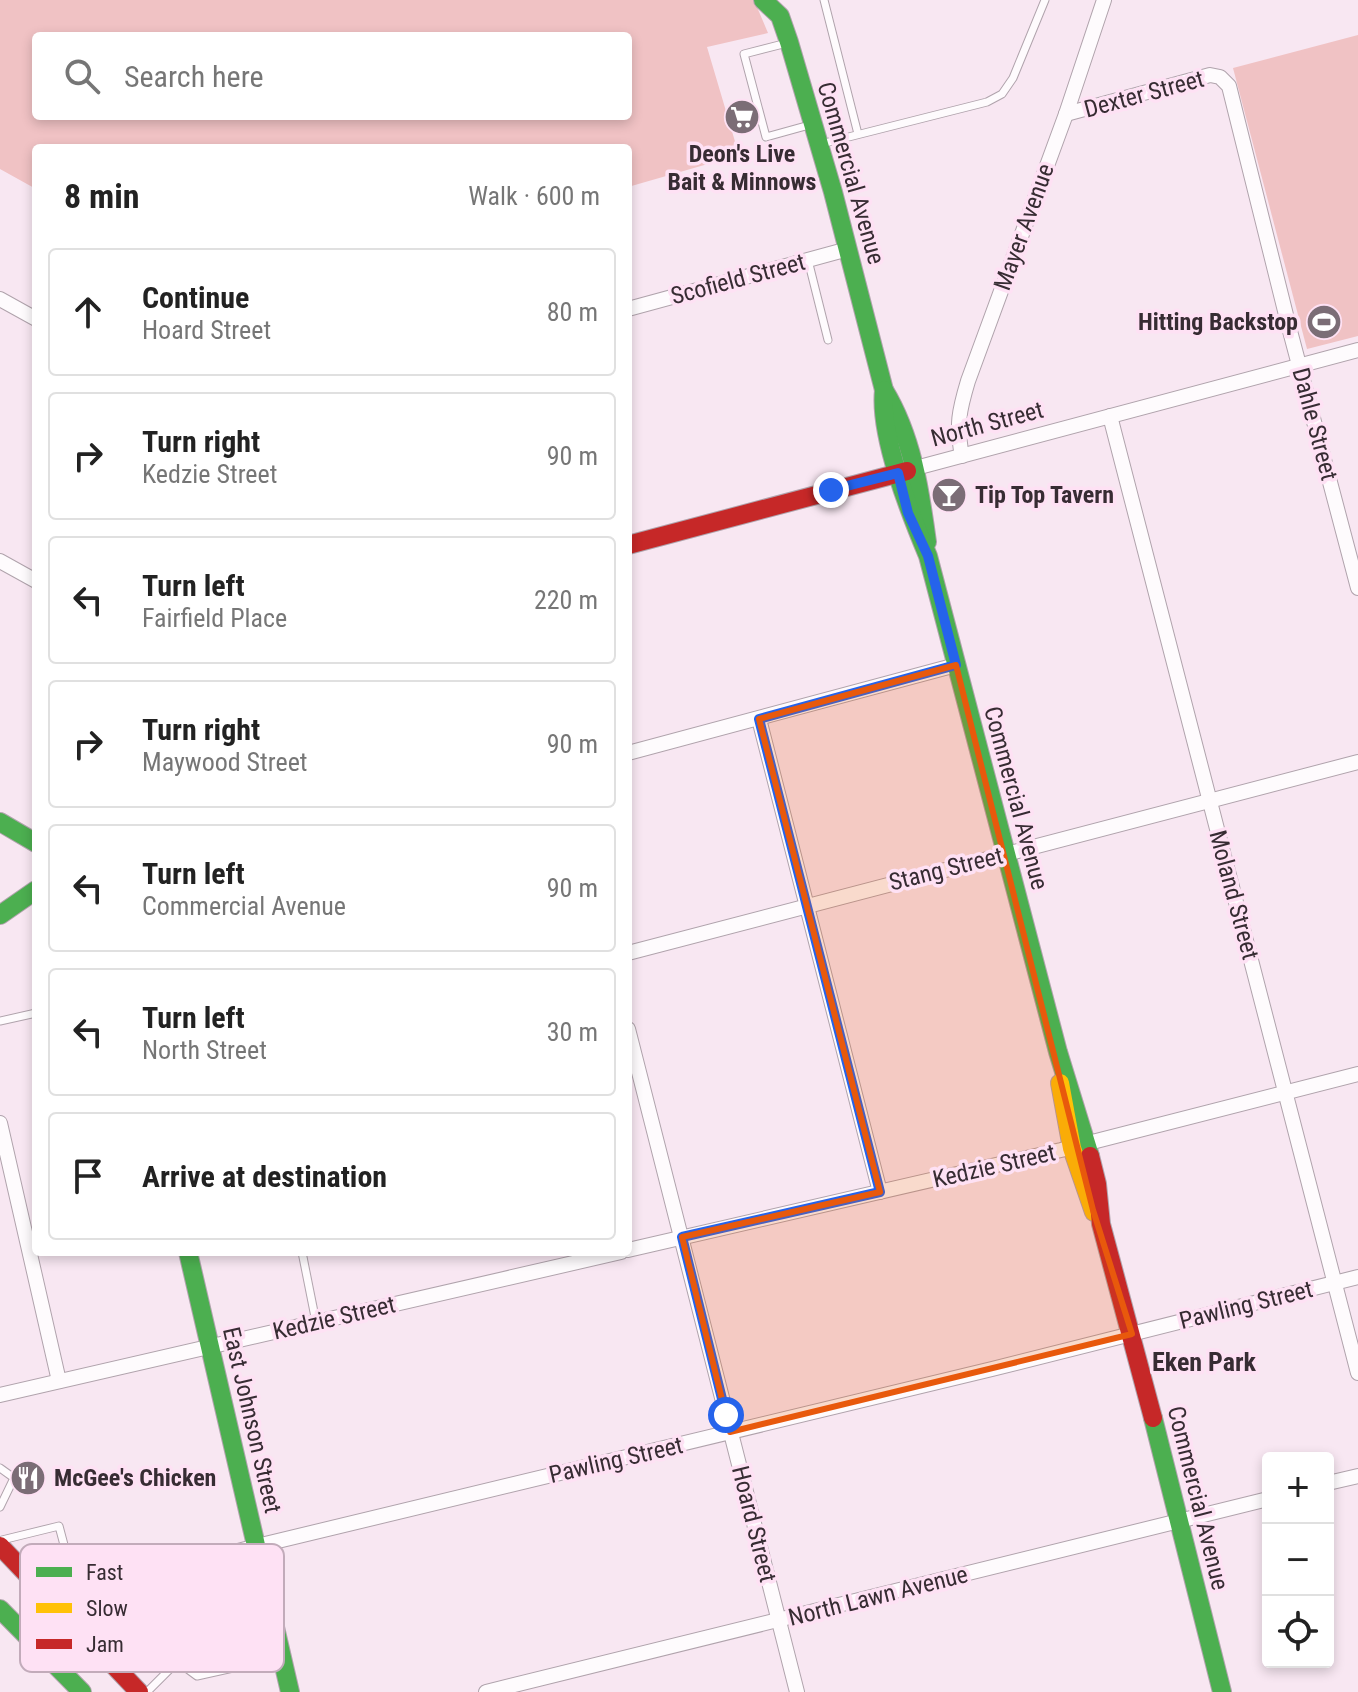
<!DOCTYPE html>
<html lang="en">
<head>
<meta charset="utf-8">
<style>
	:root { --surface:#fff; --page:#f2f2f2; --text:#222; --muted:#767676; --line:#e0e0e0 }
	body { margin:0; font-family:"Roboto Condensed",sans-serif; background:var(--page); color:var(--text) }
	.controls { position:absolute; right:24px; bottom:24px; display:grid; overflow:hidden; border-radius:8px; box-shadow:0 4px 12px #0003 }
	.controls button { width:72px; height:72px; display:grid; place-items:center; padding:0; border:0; border-bottom:2px solid var(--line); background:var(--surface); color:var(--text); font:40px sans-serif }
	.stop { position:absolute; width:24px; height:24px; margin:-18px; border:6px solid #2563eb; border-radius:50%; background:#fff }
	.stop.end { background:#2563eb; border-color:#fff; box-shadow:0 2px 8px #0008 }
	.list { margin:0; padding:0; list-style:none }
	h2 { display:flex; justify-content:space-between; align-items:center; height:104px; margin:0; padding:0 32px; font-size:34px }
	h2 small { font-size:26px; font-weight:400; color:var(--muted) }
	.list li { display:grid; grid-template-columns:52px 1fr auto; gap:24px; align-items:center; box-sizing:border-box; height:128px; margin:0 16px 16px; padding:0 16px; border:2px solid var(--line); border-radius:8px }
	.list b { display:block; font-size:30px; white-space:nowrap }
	.list p { margin:0; font-size:26px; white-space:nowrap; color:var(--muted) }
	.list em { font-size:26px; font-style:normal; color:var(--muted) }
	.icon { flex:none; width:44px; height:44px; fill:none; stroke:currentColor; stroke-width:2; stroke-linecap:round; stroke-linejoin:round }
	.map { position:relative; flex:none; width:1358px; height:1692px; overflow:hidden }
	.search { position:absolute; background:var(--surface); box-shadow:0 4px 12px #0003; left:32px; top:32px; width:600px; height:88px; display:flex; align-items:center; gap:20px; box-sizing:border-box; padding:0 28px; border-radius:8px; color:var(--muted); font-size:30px }
	.panel { position:absolute; background:var(--surface); box-shadow:0 4px 12px #0003; left:32px; top:144px; width:600px; height:1112px; border-radius:8px }
	.map>svg:first-child { display:block }
	.green { fill:#f0c2c4; fill-rule:evenodd }
	.lines { fill:none; stroke-linecap:round; stroke-linejoin:round }
	.lane-casing { stroke:#b0a3ac; stroke-width:9 }
	.street-casing { stroke:#b0a3ac; stroke-width:16 }
	.fast-casing { stroke:#b0a3ac; stroke-width:20 }
	.slow-casing { stroke:#b0a3ac; stroke-width:20 }
	.jam-casing { stroke:#b0a3ac; stroke-width:20 }
	.lane { stroke:#fefbfd; stroke-width:7 }
	.street { stroke:#fefbfd; stroke-width:14 }
	.fast { stroke:#4caf50; stroke-width:18 }
	.slow { stroke:#ffc107; stroke-width:18 }
	.jam { stroke:#c62828; stroke-width:18 }
	.route { stroke:#2563eb; stroke-width:10 }
	.marked { fill:#e8590c; fill-opacity:0.2; stroke:#e8590c; stroke-width:6; stroke-linejoin:round }
	.labels { text-anchor:middle; dominant-baseline:central; stroke-width:7; stroke-linejoin:round; paint-order:stroke }
	.street-label { font-size:24px; fill:#372c33; stroke:#fee1f4 }
	.poi-label { font-size:24px; font-weight:bold; fill:#372c33; stroke:#fee1f4; text-anchor:start }
	.neighbourhood-label { font-size:26px; font-weight:bold; fill:#372c33; stroke:#fee1f4 }
	.key { fill:#fee1f4; stroke:#c2abba; stroke-width:2 }
	.key-label { font-size:22px; fill:#372c33 }
</style>
</head>
<body>
<div class="map">
<svg width="1358" height="1692" viewBox="0 0 1358 1692">
	<rect width="100%" height="100%" fill="#f8e7f2"/>
	<!-- green -->
	<g class="green">
		<path d="M0 0H754L768 33 707 47 739 155 628 187V148H36V189L0 169ZM36 36H628V116H36Z"/>
		<polygon points="1358,35 1358,336 1307,349 1233,68"/>
	</g>
	<g class="lines">
		<defs>
			<g id="lane">
				<polyline points="824,0 858,134"/>
				<polyline points="787,43 744,54 766,137 813,124"/>
				<polyline points="821,144 987,102 1002,94 1013,78 1045,0"/>
				<polyline points="808,260 828,340"/>
				<polyline points="0,1021 36,1013"/>
				<polyline points="302,1252 316,1322"/>
				<polyline points="0,1468 14,1478 0,1507"/>
				<polyline points="2,1540 59,1526 68,1560 94,1590"/>
				<polyline points="112,1660 135,1636 122,1583"/>
				<polyline points="147,1692 171,1668 182,1665 197,1676 242,1666 233,1626 270,1617"/>
			</g>
			<g id="street">
				<polyline points="1066,114 1210,75 1220,77 1229,86 1290,331 1358,588"/>
				<polyline points="0,299 36,319"/>
				<polyline points="628,309 848,249"/>
				<polyline points="1110,416 1358,1373"/>
				<path d="M962 456C956 425 959 411 968 381L1066 114 1104 0"/>
				<polyline points="912,469 1358,350"/>
				<polyline points="0,561 36,581"/>
				<polyline points="759,719 880,1192"/>
				<polyline points="628,753 956,665"/>
				<polyline points="628,953 1358,762"/>
				<polyline points="628,1029 797,1692"/>
				<polyline points="0,1123 59,1381"/>
				<polyline points="628,1250 1061,1150 1358,1074"/>
				<polyline points="0,1395 621,1252"/>
				<polyline points="1328,1483 1358,1476"/>
				<polyline points="27,1634 58,1605 78,1595 128,1580 257,1546 992,1369 1358,1277"/>
				<polyline points="486,1692 1268,1499"/>
			</g>
			<g id="fast">
				<path d="M763 0 780 16 789 42 833 192 884 390C912 436 920 490 927 542"/>
				<path d="M884 390C879 435 910 513 928 556L1058 1052 1090 1156"/>
				<polyline points="0,822 36,843"/>
				<polyline points="0,915 36,890"/>
				<polyline points="188,1252 290,1692"/>
				<polyline points="1153,1418 1222,1692"/>
				<polyline points="0,1609 82,1692"/>
			</g>
			<polyline id="slow" points="1060,1083 1072,1148 1094,1212"/>
			<g id="jam">
				<polyline points="628,545 907,471"/>
				<polyline points="1090,1156 1097,1184 1101,1224 1153,1418"/>
				<polyline points="0,1546 139,1692"/>
			</g>
		</defs>
		<!-- lane casing -->
		<use href="#lane" class="lane-casing"/>
		<!-- street casing -->
		<use href="#street" class="street-casing"/>
		<!-- fast casing -->
		<use href="#fast" class="fast-casing"/>
		<!-- slow casing -->
		<use href="#slow" class="slow-casing"/>
		<!-- jam casing -->
		<use href="#jam" class="jam-casing"/>
		<!-- lane -->
		<use href="#lane" class="lane"/>
		<!-- street -->
		<use href="#street" class="street"/>
		<!-- fast -->
		<use href="#fast" class="fast"/>
		<!-- slow -->
		<use href="#slow" class="slow"/>
		<!-- jam -->
		<use href="#jam" class="jam"/>
	</g>
	<g class="lines">
		<!-- route -->
		<polyline class="route" points="726,1415 682,1237 880,1192 759,719 956,665 928,556 908,513 898,473 831,490"/>
	</g>
	<!-- marked area -->
	<path class="marked" d="M956 665 1093 1210 1132 1334 730 1432 682 1237 880 1192 759 719Z"/>
	<!-- icons -->
	<defs>
		<symbol id="supermarket-disc" viewBox="-11 -11 22 22"><circle r="9.5" fill="#7b6d76" stroke="#fee1f4"/><path d="M-6-5.5h2.5l.6 2H6L4.5 2H-2.5L-4.4-4H-6ZM-1.5 3.2a1.3 1.3 0 1 0 .1 0ZM3 3.2a1.3 1.3 0 1 0 .1 0Z" fill="#fff"/></symbol>
		<symbol id="stadium-disc" viewBox="-11 -11 22 22"><circle r="9.5" fill="#7b6d76" stroke="#fee1f4"/><path d="M0-5a6.5 5 0 1 0 0 10a6.5 5 0 1 0 0-10ZM-3.5-1.8h7v3.6h-7Z" fill="#fff"/></symbol>
		<symbol id="bar-disc" viewBox="-11 -11 22 22"><circle r="9.5" fill="#7b6d76" stroke="#fee1f4"/><path d="M-6-5H6L.8 .8V4.5H3.5V6h-7V4.5H-.8V.8Z" fill="#fff"/></symbol>
		<symbol id="restaurant-disc" viewBox="-11 -11 22 22"><circle r="9.5" fill="#7b6d76" stroke="#fee1f4"/><path d="M-5-6h1v4h1v-4h1v4h1v-4h1v5L-1.5 .5V6h-2V.5L-5-1ZM5-6V6H3V1.5H1.5Q1.5-4 5-6Z" fill="#fff"/></symbol>
	</defs>
	<g fill-rule="evenodd">
		<use href="#supermarket-disc" x="722" y="97" width="40" height="40"/>
		<use href="#stadium-disc" x="1304" y="302" width="40" height="40"/>
		<use href="#bar-disc" x="929" y="475" width="40" height="40"/>
		<use href="#restaurant-disc" x="8" y="1458" width="40" height="40"/>
	</g>
	<g class="labels">
		<!-- street labels -->
		<g class="street-label">
			<text transform="translate(1144 94) rotate(-15)">Dexter Street</text>
			<text transform="translate(851 173) rotate(74)">Commercial Avenue</text>
			<text transform="translate(1024 227) rotate(-70)">Mayer Avenue</text>
			<text transform="translate(738 279) rotate(-15)">Scofield Street</text>
			<text transform="translate(987 424) rotate(-15)">North Street</text>
			<text transform="translate(1315 424) rotate(75)">Dahle Street</text>
			<text transform="translate(1016 798) rotate(75)">Commercial Avenue</text>
			<text transform="translate(946 869) rotate(-14)">Stang Street</text>
			<text transform="translate(1234 895) rotate(75)">Moland Street</text>
			<text transform="translate(994 1166) rotate(-13)">Kedzie Street</text>
			<text transform="translate(1246 1305) rotate(-14)">Pawling Street</text>
			<text transform="translate(334 1318) rotate(-13)">Kedzie Street</text>
			<text transform="translate(252 1420) rotate(77)">East Johnson Street</text>
			<text transform="translate(616 1460) rotate(-13)">Pawling Street</text>
			<text transform="translate(1198 1498) rotate(76)">Commercial Avenue</text>
			<text transform="translate(754 1524) rotate(76)">Hoard Street</text>
			<text transform="translate(878 1596) rotate(-14)">North Lawn Avenue</text>
		</g>
		<!-- poi labels -->
		<g class="poi-label">
			<text x="742" y="154" text-anchor="middle">Deon's Live<tspan x="742" dy="28">Bait &amp; Minnows</tspan></text>
			<text x="1298" y="322" text-anchor="end">Hitting Backstop</text>
			<text x="975" y="495">Tip Top Tavern</text>
			<text x="54" y="1478">McGee's Chicken</text>
		</g>
		<!-- neighbourhood labels -->
		<g class="neighbourhood-label">
			<text x="1204" y="1362">Eken Park</text>
		</g>
	</g>
	<!-- legend -->
	<rect x="20" y="1544" width="264" height="128" rx="12" class="key"/>
	<rect x="36" y="1567" width="36" height="10" fill="#4caf50"/>
	<rect x="36" y="1603" width="36" height="10" fill="#ffc107"/>
	<rect x="36" y="1639" width="36" height="10" fill="#c62828"/>
	<g class="key-label">
		<text x="86" y="1580">Fast</text>
		<text x="86" y="1616">Slow</text>
		<text x="86" y="1652">Jam</text>
	</g>
</svg>
<div class="controls">
<button>+</button>
<button>−</button>
<button><svg class="icon" aria-label="locate" viewBox="0 0 24 24"><circle cx="12" cy="12" r="6"/><path d="M12 2v4M12 18v4M2 12h4M18 12h4"/></svg></button>
</div>
<div class="stop" style="left:726px;top:1415px"></div>
<div class="stop end" style="left:831px;top:490px"></div>
<div class="search"><svg class="icon" aria-label="search" viewBox="0 0 24 24"><circle cx="10" cy="10" r="6"/><path d="M15 15l6 6"/></svg>Search here</div>
<section class="panel">
<h2>8 min<small>Walk · 600 m</small></h2>
<ul class="list">
<li><svg class="icon" aria-label="ahead" viewBox="0 0 24 24"><path d="M12 20V5M6 11l6-6 6 6"/></svg><div><b>Continue</b><p>Hoard Street</p></div><em>80 m</em></li>
<li><svg class="icon" aria-label="right" viewBox="0 0 24 24"><path d="M7 20v-9h11M14 6l5 5-5 5"/></svg><div><b>Turn right</b><p>Kedzie Street</p></div><em>90 m</em></li>
<li><svg class="icon" aria-label="left" viewBox="0 0 24 24"><path d="M17 20v-9H6M10 6l-5 5 5 5"/></svg><div><b>Turn left</b><p>Fairfield Place</p></div><em>220 m</em></li>
<li><svg class="icon" aria-label="right" viewBox="0 0 24 24"><path d="M7 20v-9h11M14 6l5 5-5 5"/></svg><div><b>Turn right</b><p>Maywood Street</p></div><em>90 m</em></li>
<li><svg class="icon" aria-label="left" viewBox="0 0 24 24"><path d="M17 20v-9H6M10 6l-5 5 5 5"/></svg><div><b>Turn left</b><p>Commercial Avenue</p></div><em>90 m</em></li>
<li><svg class="icon" aria-label="left" viewBox="0 0 24 24"><path d="M17 20v-9H6M10 6l-5 5 5 5"/></svg><div><b>Turn left</b><p>North Street</p></div><em>30 m</em></li>
<li><svg class="icon" aria-label="arrive" viewBox="0 0 24 24"><path d="M6 21V4h12l-3 4 3 4H6"/></svg><div><b>Arrive at destination</b></div></li>
</ul>
</section>
</div>
</body>
</html>
